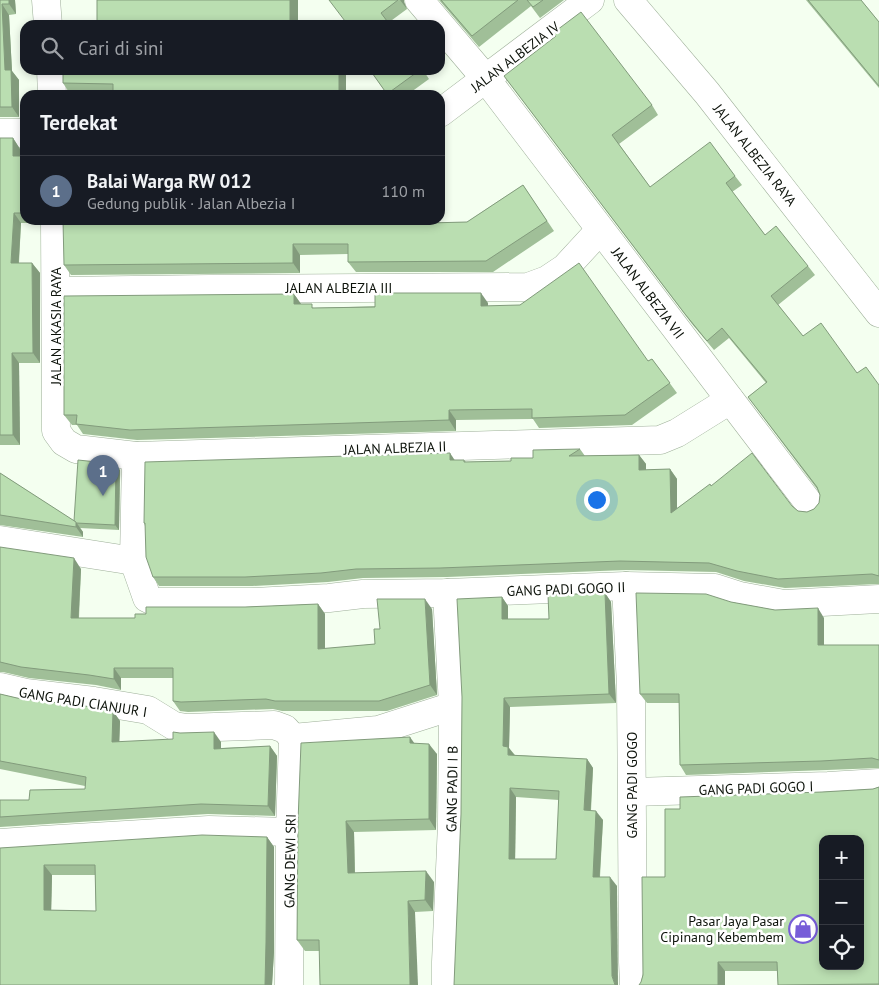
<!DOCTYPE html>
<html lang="id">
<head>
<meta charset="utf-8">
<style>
	:root { --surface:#171b24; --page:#20242c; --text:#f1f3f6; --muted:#9ea1a6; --line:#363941; --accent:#0f766e }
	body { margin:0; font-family:"PT Sans",sans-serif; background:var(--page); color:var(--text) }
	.controls { position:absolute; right:15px; bottom:15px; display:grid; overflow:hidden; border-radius:10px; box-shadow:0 2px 8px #0003 }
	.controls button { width:45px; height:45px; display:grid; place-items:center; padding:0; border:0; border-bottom:1px solid var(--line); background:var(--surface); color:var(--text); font:25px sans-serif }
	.you { position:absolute; left:596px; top:499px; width:18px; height:18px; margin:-12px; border:4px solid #fff; border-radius:50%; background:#1a73e8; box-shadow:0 0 0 8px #1a73e833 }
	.badge { display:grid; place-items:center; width:32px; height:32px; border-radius:50%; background:var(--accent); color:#fff; font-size:16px; font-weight:700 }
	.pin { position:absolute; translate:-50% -41px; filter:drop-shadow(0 1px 2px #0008) }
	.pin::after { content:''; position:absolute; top:26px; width:18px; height:15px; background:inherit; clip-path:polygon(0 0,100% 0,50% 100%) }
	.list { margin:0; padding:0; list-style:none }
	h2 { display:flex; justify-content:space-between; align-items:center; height:65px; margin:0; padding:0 20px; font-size:21px }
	h2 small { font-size:16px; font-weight:400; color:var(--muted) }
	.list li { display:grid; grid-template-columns:32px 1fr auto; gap:15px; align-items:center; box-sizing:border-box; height:70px; padding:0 20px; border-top:1px solid var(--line) }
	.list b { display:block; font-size:19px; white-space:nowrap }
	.list p { margin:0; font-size:16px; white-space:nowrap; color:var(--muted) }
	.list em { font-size:16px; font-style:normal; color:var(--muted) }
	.icon { flex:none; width:28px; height:28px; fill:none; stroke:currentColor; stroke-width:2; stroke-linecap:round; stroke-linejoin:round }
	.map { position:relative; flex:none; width:879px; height:985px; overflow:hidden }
	.search { position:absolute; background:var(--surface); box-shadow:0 2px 8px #0003; left:20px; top:20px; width:425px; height:55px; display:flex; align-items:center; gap:12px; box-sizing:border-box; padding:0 18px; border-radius:15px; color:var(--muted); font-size:19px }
	.panel { position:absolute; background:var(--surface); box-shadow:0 2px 8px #0003; left:20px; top:90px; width:425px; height:135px; border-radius:15px }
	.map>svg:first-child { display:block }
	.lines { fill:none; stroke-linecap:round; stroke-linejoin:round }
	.street-casing { stroke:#9eaf99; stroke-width:29 }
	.street { stroke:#fff; stroke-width:28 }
	.wall { fill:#a0bf98; fill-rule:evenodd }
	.shaded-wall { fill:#829b7c }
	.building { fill:#badeb1; stroke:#829b7c; fill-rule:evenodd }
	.labels { text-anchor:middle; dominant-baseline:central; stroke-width:5; stroke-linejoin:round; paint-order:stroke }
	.street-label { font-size:14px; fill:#0b1109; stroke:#fff }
	.poi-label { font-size:14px; fill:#0b1109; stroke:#fff; text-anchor:end }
</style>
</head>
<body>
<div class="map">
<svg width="879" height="985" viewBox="0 0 879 985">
	<rect width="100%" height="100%" fill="#f4fff0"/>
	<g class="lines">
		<defs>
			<g id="street">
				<polyline points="46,0 48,25"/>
				<polyline points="419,0 486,79 811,506"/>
				<polyline points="628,0 707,93 879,313"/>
				<polyline points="51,70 52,95"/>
				<polyline points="440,113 590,0"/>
				<polyline points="0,133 25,133"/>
				<polyline points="55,220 56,431 64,442 76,449 136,456 660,440 677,433 730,400"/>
				<polyline points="56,291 209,289 528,287 547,280 565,268 600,230"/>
				<polyline points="136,456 134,561 147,598 155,602 252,602 329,598 363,594 447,593 626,586 715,588 740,596 784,604 879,599"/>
				<polyline points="0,540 134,561"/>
				<polyline points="626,586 631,686 633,962 634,985"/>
				<polyline points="0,687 26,693 94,701 148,710 174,726 187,728 274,725 285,729 293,738"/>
				<polyline points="293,738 378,730 453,706"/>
				<polyline points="633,792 828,786 879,783"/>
				<polyline points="0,843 43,840 209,830 290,832"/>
				<polyline points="289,985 290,832 293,738"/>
				<polyline points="446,985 446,962 452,823 453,706 447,593"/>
			</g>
		</defs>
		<!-- street casing -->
		<use href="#street" class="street-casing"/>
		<!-- street -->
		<use href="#street" class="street"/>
	</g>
	<!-- wall -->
	<g class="wall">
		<polygon points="0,0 15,0 16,14 9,15 12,71 19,80 19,117 0,117"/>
		<polygon points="329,0 404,0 404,2 407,9 388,23"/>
		<polygon points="439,0 564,0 540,18 531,6 479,47"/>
		<polygon points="806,0 861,0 879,22 879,88"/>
		<polygon points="346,70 346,95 115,95 70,94 63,83"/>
		<polygon points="370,70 423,70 429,79 407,95 388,95"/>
		<polygon points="504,76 652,105 658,115 619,144 650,187 735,176 742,185 732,192 765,235 808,266 815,275 778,305 803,336 857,373 879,385 879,584 785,588 744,581 716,572 626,570 447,577 363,578 328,582 252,586 159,586 153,577 145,526 144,523 455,460 464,460 466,462 511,461 533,458 580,449 585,456 639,455 646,464 646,470 670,469 677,479 677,508 711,486 792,506 798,511 807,512 814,509 819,503 820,495 817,489 748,397 766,383 729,338 714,350 692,324"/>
		<polygon points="0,138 13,138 20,149 20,156 25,156 25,220 40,220 39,223 21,223 19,263 32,263 40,273 40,363 19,363 20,445 0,445"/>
		<polygon points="523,185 554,231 493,272 356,272 348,262 348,254 300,255 300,273 71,275 64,265 435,223 467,222"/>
		<polygon points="294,294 301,304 314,308 488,303 488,306 648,361 652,359 677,393 632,425 539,428 533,419 456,420 456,431 137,440 83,434 77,425 72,425 64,415"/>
		<polygon points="120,470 119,530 80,528 83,532 83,537 0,525 0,473 74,521"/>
		<polygon points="0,547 81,569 79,618 135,618 146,614 245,607 318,604 325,614 325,649 375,644 380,629 432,609 437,695 387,711 282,711 273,709 188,712 180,711 173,701 173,678 121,678 121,690 96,685 29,678 3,672 0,672"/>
		<path d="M605 593 611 602 616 703 510 707 509 748 515 755 587 759 593 768 591 811 603 820 600 877 617 886 454 985 502 597 508 606V619H549ZM516 797 559 800 556 859H515Z"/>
		<polygon points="731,602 775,610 824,618 824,645 879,645 879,768 827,770 686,775 680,765 679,703 647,703 640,694"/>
		<polygon points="0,694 17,698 113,711 120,721 119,742 221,742 221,748 270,746 277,756 275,816 208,814 0,827 0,800 29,800 85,789 85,786 0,769"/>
		<polygon points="415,743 437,754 436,830 354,832 355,873 434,882 433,911 415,912 320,951 305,951 297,940 298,822"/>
		<polygon points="879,787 879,985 778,985 777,971 725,971 641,982 680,809 822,792 873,789"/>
		<path d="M267 837 274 847V952L272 985H0V848ZM52 875H95L96 911 51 910Z"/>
	</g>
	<!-- shaded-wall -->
	<g class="shaded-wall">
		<polygon points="9,0 15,0 16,14 9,4"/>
		<rect x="290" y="0" width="8" height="25"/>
		<polygon points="400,0 404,0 404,2 407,9"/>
		<polygon points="2,4 9,15 12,71 19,80 19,117 12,107 5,70"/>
		<polygon points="339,70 346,70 346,95 341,95 339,93"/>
		<polygon points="13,138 20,149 20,166 13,156"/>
		<polygon points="14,213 21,223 18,273 11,263"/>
		<polygon points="428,220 435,220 435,233 428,223"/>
		<polygon points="293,244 300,255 300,273 293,263"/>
		<polygon points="32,263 40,273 40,363 33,353"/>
		<polygon points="481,293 488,303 488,316 481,306"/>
		<polygon points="294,294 301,304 294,304"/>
		<polygon points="12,353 19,363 20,445 13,435"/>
		<polygon points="449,410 456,420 456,431 449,420"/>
		<polygon points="450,453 456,462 450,460"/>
		<polygon points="639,455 646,464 646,479 639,470"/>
		<polygon points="116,464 120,470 119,530 115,525"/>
		<polygon points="670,469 677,479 677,522 671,513"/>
		<polygon points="76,522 83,532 83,537 76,527"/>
		<polygon points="74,558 81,569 78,628 71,618"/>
		<polygon points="605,593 611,602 616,703 609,694"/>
		<polygon points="502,597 508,606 508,628 502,619"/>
		<polygon points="425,599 432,609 437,695 430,685"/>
		<polygon points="318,604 325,614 325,660 318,649"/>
		<polygon points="818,608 824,618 824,654 818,645"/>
		<polygon points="114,668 121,678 121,690 114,679"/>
		<polygon points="504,698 510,707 509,748 515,756 515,764 503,746"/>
		<polygon points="113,711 120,721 119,753 112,742"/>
		<polygon points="214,732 221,742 221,759 214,749"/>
		<polygon points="410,737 417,747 410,743"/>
		<polygon points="429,744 437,754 436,830 429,819"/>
		<polygon points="270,746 277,756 275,816 268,806"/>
		<polygon points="587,759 593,768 590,820 584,810"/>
		<polygon points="510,788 516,797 515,868 509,859"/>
		<polygon points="596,811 603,820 599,887 593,877"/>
		<polygon points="346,821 354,832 355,884 348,873"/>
		<polygon points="267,837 274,847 274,952 272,985 265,985"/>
		<polygon points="44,865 52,875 51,920 44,910"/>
		<polygon points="426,871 434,882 433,911 425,900"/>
		<polygon points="610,877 617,886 618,985 615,985 612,976"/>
		<polygon points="408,901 415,912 418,985 410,985"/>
		<polygon points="718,962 725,971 725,985 718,985"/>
	</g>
	<!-- building -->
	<g class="building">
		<polygon points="0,0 9,0 9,4 2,4 5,70 11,70 12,107 0,107"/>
		<rect x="97" y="0" width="193" height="25"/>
		<polygon points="329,0 398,0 381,13 390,25 348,25"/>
		<polygon points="441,0 518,0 472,36"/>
		<polygon points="527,0 543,0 533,7"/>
		<polygon points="808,0 861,0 879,22 879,86"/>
		<polygon points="581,12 652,105 612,135 650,187 710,142 735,176 726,183 765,235 776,226 808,266 771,296 803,336 821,323 857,373 866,367 879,385 879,576 872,574 778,579 737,571 709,563 620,561 440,568 356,569 321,573 245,577 153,577 146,557 145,523 144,523 145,462 450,453 450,460 464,460 464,462 511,461 511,458 533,458 533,450 580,449 569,456 639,455 639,470 670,469 671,513 710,484 711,486 752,453 792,506 798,511 807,512 814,509 819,503 820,495 817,487 748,397 767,382 722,328 707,341 685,314 504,76 556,36 553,33"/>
		<polygon points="63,70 339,70 339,93 302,93 302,95 153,95 153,92 113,92 113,84 63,83"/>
		<polygon points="370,70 420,70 387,94"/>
		<polygon points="0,138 13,138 13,156 25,156 25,213 14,213 11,263 32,263 33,353 12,353 13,435 0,435"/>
		<polygon points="523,185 547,221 486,261 348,262 348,244 293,244 293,263 64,265 63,220 428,220 428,223 467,222"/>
		<polygon points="579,263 648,361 652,359 670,383 625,415 532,418 532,409 449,410 449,420 130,430 76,424 77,415 64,415 64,296 294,294 294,304 312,304 312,308 375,307 375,293 481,293 481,306 520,305"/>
		<polygon points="78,460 116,464 115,525 76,523 74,521"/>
		<polygon points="0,473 76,522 76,527 0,515"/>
		<polygon points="0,547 74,558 71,618 135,618 135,614 146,614 146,607 245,607 318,604 318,649 375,644 374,629 380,629 377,599 425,599 430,685 379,701 275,701 266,699 181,702 173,701 173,668 114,668 114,679 89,675 21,667 0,662"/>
		<path d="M605 593 609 694 504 698 503 746 508 747V755L587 759 584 810 596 811 593 877H610L612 976 615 985H454L461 814 462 697 457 599 502 597V619H549L548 595ZM510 788 559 791 556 859H509Z"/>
		<polygon points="636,593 706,594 731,602 775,610 818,608 818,645 879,645 879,760 872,758 821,761 680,765 679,694 640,694"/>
		<polygon points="0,694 17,698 85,706 113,711 112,742 173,739 173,732 180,733 214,732 214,749 270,746 268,806 201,804 0,817 0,800 29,800 30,790 85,789 86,777 0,761"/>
		<polygon points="410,737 410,743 429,744 429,819 346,821 348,873 426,871 425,900 408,901 410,985 320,985 319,940 297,940 298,822 301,743"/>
		<path d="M879 787V984L778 985 777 962H718V985H639L641 982 643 975 642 877H665V809H680V797L822 792 873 789ZM823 839H860V966H823Z"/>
		<path d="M202 835 267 837 266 942 265 985H0V848ZM44 865H95L96 911 44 910Z"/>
	</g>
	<!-- icons -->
	<defs>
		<symbol id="shop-ring" viewBox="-11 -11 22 22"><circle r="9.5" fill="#fff" stroke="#775dd8" stroke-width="1.5"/><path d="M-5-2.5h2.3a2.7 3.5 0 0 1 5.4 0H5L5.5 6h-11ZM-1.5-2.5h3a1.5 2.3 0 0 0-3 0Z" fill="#775dd8"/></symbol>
	</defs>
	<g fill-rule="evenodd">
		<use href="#shop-ring" x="787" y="913" width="32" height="32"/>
	</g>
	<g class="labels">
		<!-- street labels -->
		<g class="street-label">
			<text transform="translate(515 57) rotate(-37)">JALAN ALBEZIA IV</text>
			<text transform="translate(755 155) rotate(52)">JALAN ALBEZIA RAYA</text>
			<text x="339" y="288">JALAN ALBEZIA III</text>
			<text transform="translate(648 293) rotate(53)">JALAN ALBEZIA VII</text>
			<text transform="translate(56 326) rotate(-90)">JALAN AKASIA RAYA</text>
			<text transform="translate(395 448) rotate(-2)">JALAN ALBEZIA II</text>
			<text transform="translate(566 589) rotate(-2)">GANG PADI GOGO II</text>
			<text transform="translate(83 702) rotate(9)">GANG PADI CIANJUR I</text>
			<text transform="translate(632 785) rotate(-90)">GANG PADI GOGO</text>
			<text transform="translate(756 788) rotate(-2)">GANG PADI GOGO I</text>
			<text transform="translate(452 789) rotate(-89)">GANG PADI I B</text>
			<text transform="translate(290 861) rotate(-89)">GANG DEWI SRI</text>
		</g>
		<!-- poi labels -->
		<g class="poi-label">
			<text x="784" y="921">Pasar Jaya Pasar<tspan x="784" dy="16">Cipinang Kebembem</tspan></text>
		</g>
	</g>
</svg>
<div class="controls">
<button>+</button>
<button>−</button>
<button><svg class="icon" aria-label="locate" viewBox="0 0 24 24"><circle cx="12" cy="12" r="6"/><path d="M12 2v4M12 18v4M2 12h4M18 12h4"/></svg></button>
</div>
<div class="you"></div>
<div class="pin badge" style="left:103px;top:496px;background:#5c6f8a">1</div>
<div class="search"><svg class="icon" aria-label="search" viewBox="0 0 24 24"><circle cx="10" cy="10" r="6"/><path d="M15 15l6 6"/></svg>Cari di sini</div>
<section class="panel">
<h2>Terdekat<small></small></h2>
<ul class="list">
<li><span class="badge" style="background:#5c6f8a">1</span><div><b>Balai Warga RW 012</b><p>Gedung publik · Jalan Albezia I</p></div><em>110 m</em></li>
</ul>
</section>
</div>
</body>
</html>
